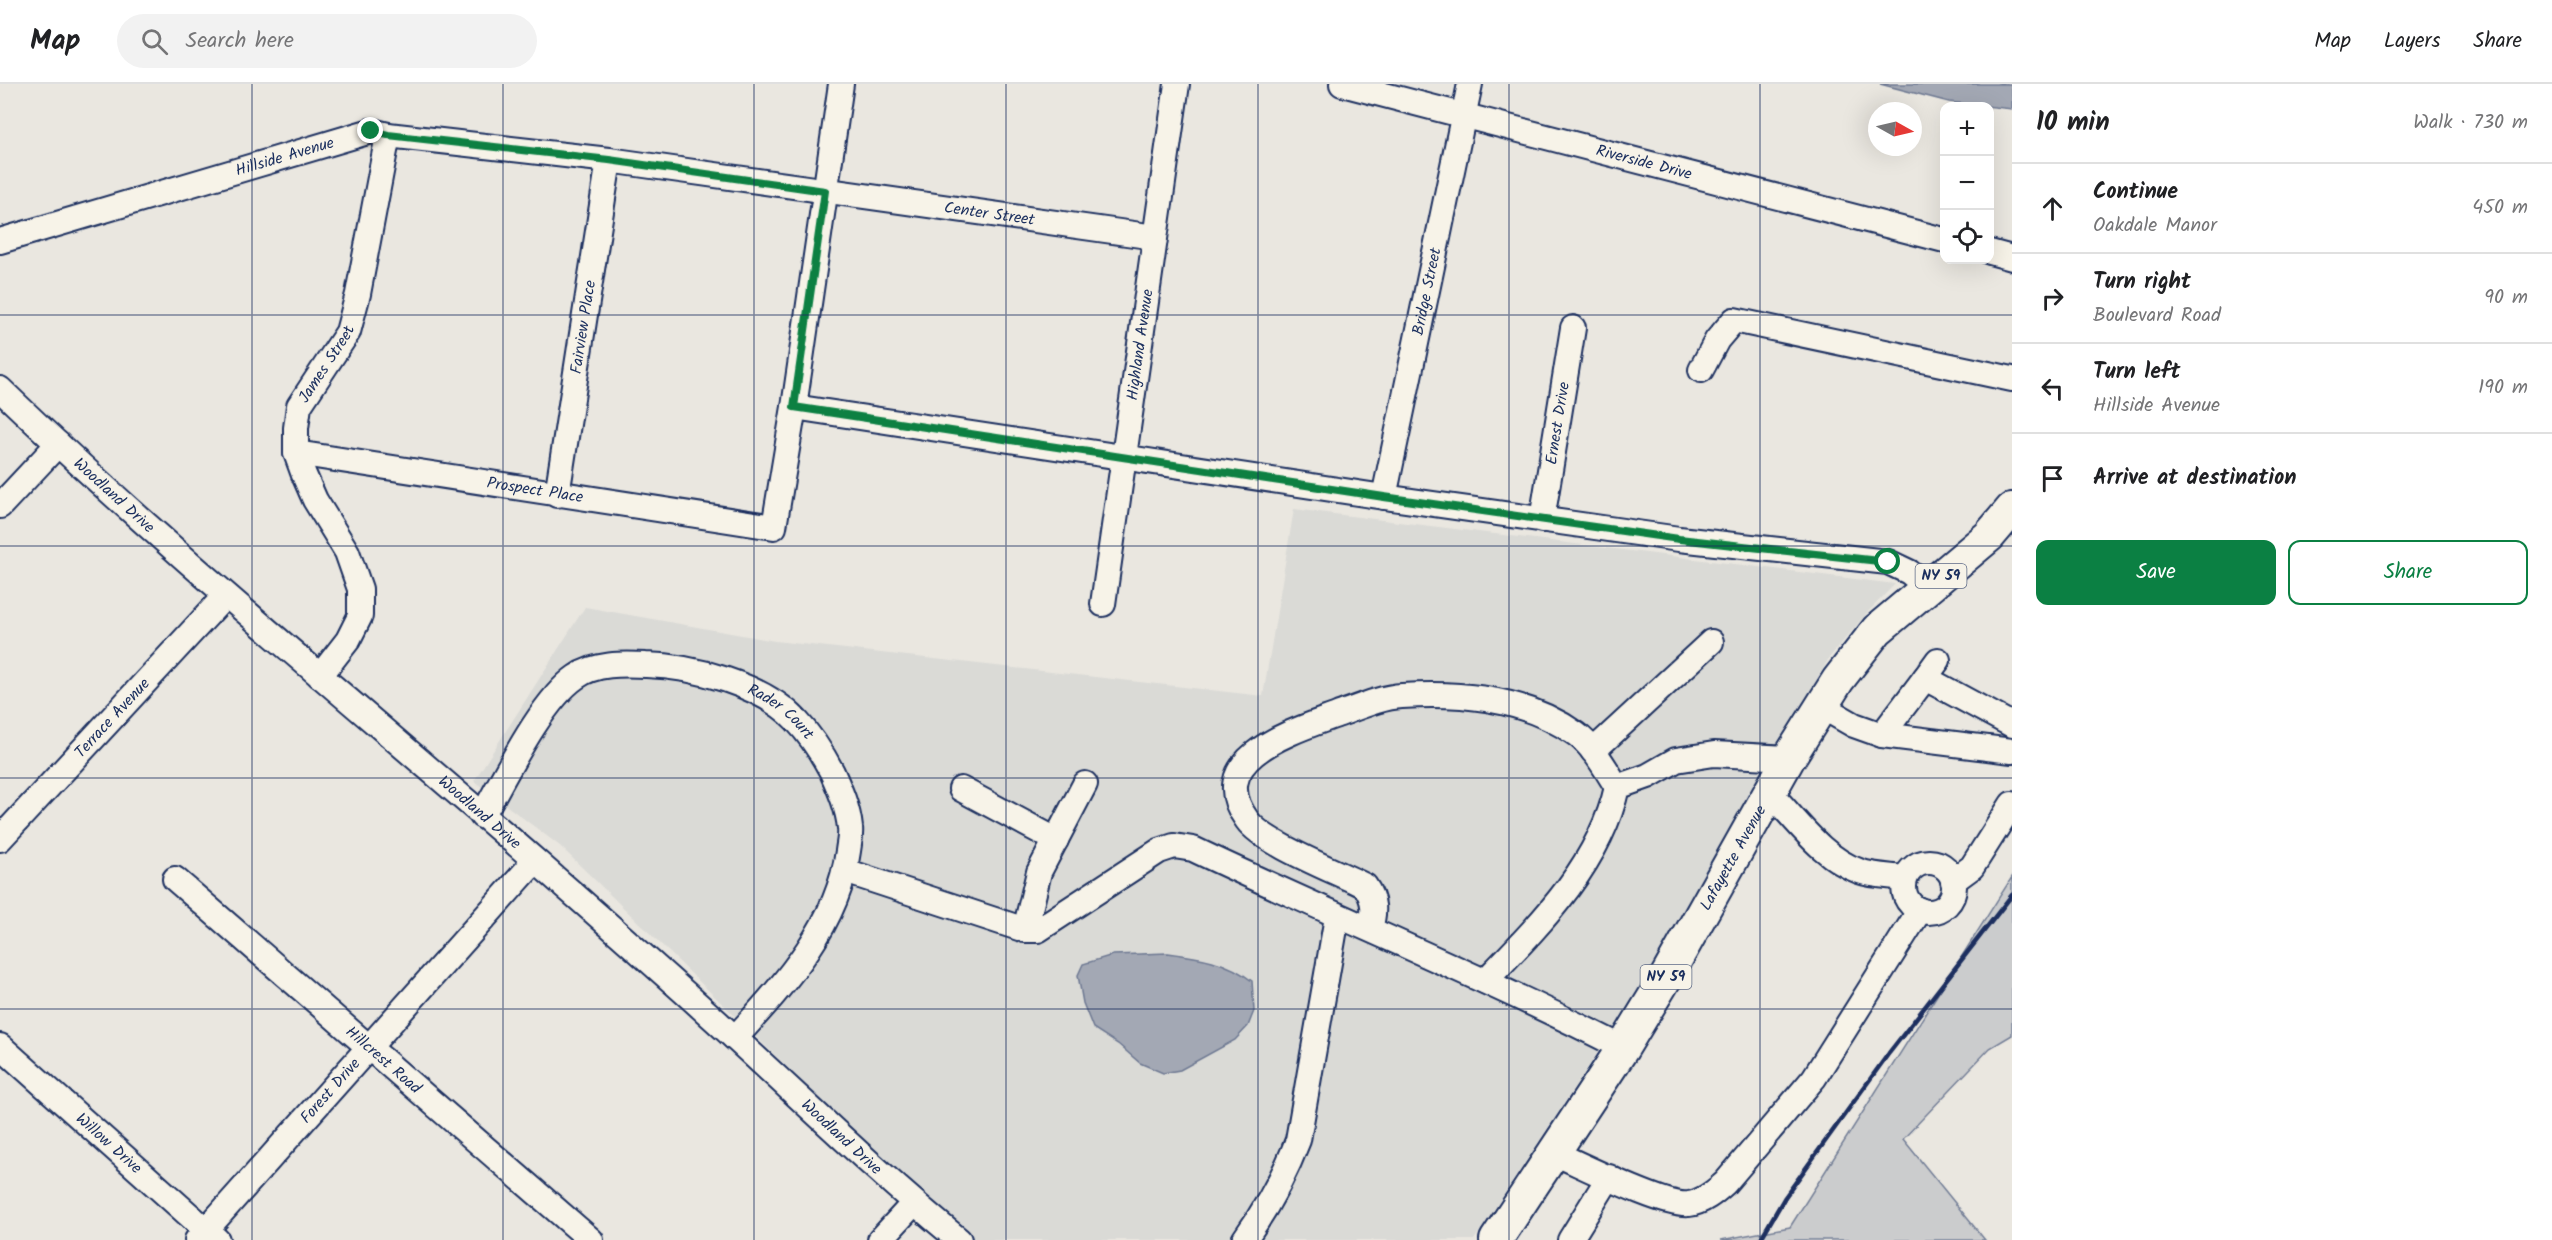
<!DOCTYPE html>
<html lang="en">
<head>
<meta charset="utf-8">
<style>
	:root { --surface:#fff; --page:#f2f2f2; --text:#202124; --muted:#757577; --line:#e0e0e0; --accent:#0b8043 }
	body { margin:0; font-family:Kalam,sans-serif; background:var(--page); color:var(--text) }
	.controls { position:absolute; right:18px; top:18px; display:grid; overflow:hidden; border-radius:12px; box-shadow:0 6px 24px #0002 }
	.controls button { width:54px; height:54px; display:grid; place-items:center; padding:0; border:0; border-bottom:2px solid var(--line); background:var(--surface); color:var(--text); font:30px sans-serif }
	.compass { position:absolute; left:1868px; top:18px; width:54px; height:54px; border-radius:50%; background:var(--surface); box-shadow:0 6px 24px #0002; rotate:98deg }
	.stop { position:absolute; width:18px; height:18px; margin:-14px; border:4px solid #0b8043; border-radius:50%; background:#fff }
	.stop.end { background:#0b8043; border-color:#fff; box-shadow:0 2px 6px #0008 }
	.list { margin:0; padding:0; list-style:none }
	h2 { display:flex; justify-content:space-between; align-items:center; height:78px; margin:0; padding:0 24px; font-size:26px }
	h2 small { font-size:20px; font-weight:400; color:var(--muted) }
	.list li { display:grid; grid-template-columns:39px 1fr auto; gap:18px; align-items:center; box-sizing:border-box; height:90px; padding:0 24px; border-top:2px solid var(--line) }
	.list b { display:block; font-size:22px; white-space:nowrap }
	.list p { margin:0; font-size:20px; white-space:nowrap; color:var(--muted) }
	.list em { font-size:20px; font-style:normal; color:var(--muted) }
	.actions { display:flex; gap:12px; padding:18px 24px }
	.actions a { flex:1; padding:14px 0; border:2px solid var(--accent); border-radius:12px; text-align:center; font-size:21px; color:var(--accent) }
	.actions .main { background:var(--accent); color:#fff }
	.icon { flex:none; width:33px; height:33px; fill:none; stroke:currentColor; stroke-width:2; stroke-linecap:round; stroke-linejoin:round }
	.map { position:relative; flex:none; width:2012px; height:1156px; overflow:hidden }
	header { display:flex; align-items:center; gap:36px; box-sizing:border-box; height:84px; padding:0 30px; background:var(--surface); border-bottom:2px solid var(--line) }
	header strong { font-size:28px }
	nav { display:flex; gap:33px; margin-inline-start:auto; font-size:21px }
	.search { width:420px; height:54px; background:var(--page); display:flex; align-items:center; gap:15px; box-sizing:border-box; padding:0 21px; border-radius:33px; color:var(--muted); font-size:22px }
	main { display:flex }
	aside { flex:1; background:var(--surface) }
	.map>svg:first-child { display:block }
	.built { fill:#dadad6 }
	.green { fill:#cbcccd; stroke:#737e96; stroke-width:1.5 }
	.water { fill:#a3a8b4; stroke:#6d7892; stroke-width:1.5 }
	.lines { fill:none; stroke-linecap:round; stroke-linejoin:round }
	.minor-casing { stroke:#1b2f5e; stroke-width:28 }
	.major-casing { stroke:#1b2f5e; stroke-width:36 }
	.minor { stroke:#f7f3e8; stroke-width:24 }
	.major { stroke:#f7f3e8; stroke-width:32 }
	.rail { stroke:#1b2f5e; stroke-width:4.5 }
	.route { stroke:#0b8043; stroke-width:8 }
	.grid { fill:none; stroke:#1b2f5e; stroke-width:1.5; stroke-opacity:0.55 }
	.labels { text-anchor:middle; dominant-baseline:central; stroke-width:4.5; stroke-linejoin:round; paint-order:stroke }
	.shield { fill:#f7f3e8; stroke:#5d6a87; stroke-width:1.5 }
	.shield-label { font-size:15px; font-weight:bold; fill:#1b2f5e }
	.street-label { font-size:16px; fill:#1b2f5e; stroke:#f7f3e8 }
</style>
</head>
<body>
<header>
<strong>Map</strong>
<div class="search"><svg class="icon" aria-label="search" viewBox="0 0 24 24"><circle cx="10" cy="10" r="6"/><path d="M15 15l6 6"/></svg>Search here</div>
<nav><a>Map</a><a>Layers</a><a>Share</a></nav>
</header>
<main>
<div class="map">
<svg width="2012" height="1156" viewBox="0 0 2012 1156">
	<rect width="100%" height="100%" fill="#eae7e0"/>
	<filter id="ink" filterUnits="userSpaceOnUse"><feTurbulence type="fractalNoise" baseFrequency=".0167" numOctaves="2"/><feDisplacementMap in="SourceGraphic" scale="12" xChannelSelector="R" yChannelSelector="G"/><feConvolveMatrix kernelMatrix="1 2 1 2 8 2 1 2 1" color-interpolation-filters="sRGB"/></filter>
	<g filter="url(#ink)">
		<!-- built -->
		<polygon class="built" points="1294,425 1895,500 1866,530 1829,574 1650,889 1474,1156 965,1156 560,762 474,697 585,523 775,557 1263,612"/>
		<!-- green -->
		<polygon class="green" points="2012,793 2012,951 1990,964 1903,1055 1985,1156 1721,1156 1790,1143"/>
		<!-- water -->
		<g class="water">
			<polygon points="1880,0 2012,0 2012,25 1949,18"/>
			<path d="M1168 869C1199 873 1227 877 1252 897L1254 927 1248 942 1235 956 1180 986 1163 989 1140 979 1118 960 1093 944 1083 919 1078 891 1083 880 1113 871Z"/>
		</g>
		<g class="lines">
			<defs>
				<g id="minor">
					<path id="s1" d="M1342 0 1944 156"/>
					<path id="s2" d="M0 157 371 47 388 51 609 76 1155 153"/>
					<polyline points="1990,168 2012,174"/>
					<polyline points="1701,286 1717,256 1734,236 2012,295"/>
					<path id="s3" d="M0 305C172 471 357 621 537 778 604 837 673 897 739 958 812 1025 883 1094 959 1156"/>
					<polyline points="794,323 1384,413 1679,455 1888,478 1909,488 1927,503"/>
					<path id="s4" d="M296 369 774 443 794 323 841 0"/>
					<path id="s5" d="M557 411 609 76"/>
					<path id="s6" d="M1384 413 1470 0"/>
					<polyline points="0,422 58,360"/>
					<path id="s7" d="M1542 436 1573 244"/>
					<path id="s8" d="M1103 520 1177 0"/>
					<path id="s9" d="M320 592 348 556 360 532V505L347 468 315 416 304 391 296 369V344L299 322 348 248 358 210 388 51"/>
					<polyline points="1925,594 1938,576"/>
					<polyline points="1821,622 1854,641 1882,651 2012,667"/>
					<polyline points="1882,651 1925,594 2012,641"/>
					<polyline points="1593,667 1711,558"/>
					<polyline points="961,705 1056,756"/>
					<path d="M1769 708C1796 735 1822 774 1859 787 1873 792 1890 792 1905 794"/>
					<path id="s10" d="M482 732C504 694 541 617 576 593 595 579 623 580 646 581 693 582 763 601 796 636 811 652 822 669 832 688 840 706 848 724 850 744 851 751 849 759 848 767 838 842 784 900 735 954"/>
					<path id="s11" d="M0 755 225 512"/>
					<circle cx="1929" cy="803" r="25"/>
					<path d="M845 787 1025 846H1038L1159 767 1174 762 1193 765C1336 833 1482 892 1623 964"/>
					<path id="s12" d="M175 795 591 1156"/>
					<polyline points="1953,797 1972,783 2012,720"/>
					<path d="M1370 844C1375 828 1375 816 1365 802 1336 787 1264 760 1247 736 1202 674 1294 647 1337 631 1357 624 1381 613 1402 612 1462 608 1526 614 1576 650 1594 663 1605 684 1617 703"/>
					<polyline points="1025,846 1039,788 1085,700"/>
					<path d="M1485 897C1539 841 1600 781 1617 703L1648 692 1676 676 1714 670 1789 674"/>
					<path id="s13" d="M0 962 217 1156"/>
					<path d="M1554 1069C1580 1080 1666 1124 1689 1120 1703 1118 1715 1108 1725 1099L1814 994 1920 826"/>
					<path id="s14" d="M197 1156 535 777"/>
					<polyline points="880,1156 914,1119"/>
					<path d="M1244 1156C1266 1125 1284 1093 1298 1056L1337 833"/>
					<polyline points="1570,1156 1609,1093"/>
				</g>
				<g id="major">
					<path id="s15" d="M1496 1156 1623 964 1665 895 1789 674 1838 596 1877 546 1989 452 2012 425"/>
				</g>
			</defs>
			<!-- minor casing -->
			<use href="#minor" class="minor-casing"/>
			<!-- major casing -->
			<use href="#major" class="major-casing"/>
			<!-- minor -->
			<use href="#minor" class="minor"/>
			<!-- major -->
			<use href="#major" class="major"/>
			<!-- rail -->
			<polyline class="rail" points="1760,1156 1785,1113 1889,969 2012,811"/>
		</g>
	</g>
	<g class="lines" filter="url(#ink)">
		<!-- route -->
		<polyline class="route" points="371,47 388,51 609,76 825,107 794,323 1384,413 1679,455 1888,478"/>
	</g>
	<!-- grid -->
	<path class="grid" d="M252 0V1156M503 0V1156M754 0V1156M1006 0V1156M1258 0V1156M1509 0V1156M1760 0V1156M0 231H2012M0 462H2012M0 694H2012M0 925H2012"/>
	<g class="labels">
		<!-- shield labels -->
		<g class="shield">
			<rect x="1915.5" y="480" width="51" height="24" rx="4.5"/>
			<rect x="1640.5" y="881" width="51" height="24" rx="4.5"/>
		</g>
		<g class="shield-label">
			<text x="1941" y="492">NY 59</text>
			<text x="1666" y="893">NY 59</text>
		</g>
		<!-- street labels -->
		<g class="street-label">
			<text stroke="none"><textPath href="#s2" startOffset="297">Hillside Avenue</textPath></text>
			<text stroke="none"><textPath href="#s1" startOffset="312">Riverside Drive</textPath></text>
			<text stroke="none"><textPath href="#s2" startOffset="1011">Center Street</textPath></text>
			<text stroke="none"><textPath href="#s6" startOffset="210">Bridge Street</textPath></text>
			<text stroke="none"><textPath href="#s5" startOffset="170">Fairview Place</textPath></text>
			<text stroke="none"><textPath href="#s8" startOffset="262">Highland Avenue</textPath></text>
			<text stroke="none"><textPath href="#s9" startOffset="348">James Street</textPath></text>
			<text stroke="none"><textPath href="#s7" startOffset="98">Ernest Drive</textPath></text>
			<text stroke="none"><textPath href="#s4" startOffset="242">Prospect Place</textPath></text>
			<text stroke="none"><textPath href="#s3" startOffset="156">Woodland Drive</textPath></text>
			<text stroke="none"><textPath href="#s10" startOffset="387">Rader Court</textPath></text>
			<text stroke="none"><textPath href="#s11" startOffset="165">Terrace Avenue</textPath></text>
			<text stroke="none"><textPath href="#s3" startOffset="640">Woodland Drive</textPath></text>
			<text stroke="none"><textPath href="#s15" startOffset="450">Lafayette Avenue</textPath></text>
			<text stroke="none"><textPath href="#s12" startOffset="276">Hillcrest Road</textPath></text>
			<text stroke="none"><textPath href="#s14" startOffset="200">Forest Drive</textPath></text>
			<text stroke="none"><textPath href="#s3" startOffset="1126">Woodland Drive</textPath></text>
			<text stroke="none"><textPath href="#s13" startOffset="146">Willow Drive</textPath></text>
		</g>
	</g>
</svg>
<div class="controls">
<button>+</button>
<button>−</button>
<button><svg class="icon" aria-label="locate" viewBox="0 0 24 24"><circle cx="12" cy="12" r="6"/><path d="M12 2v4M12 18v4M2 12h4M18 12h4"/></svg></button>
</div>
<svg class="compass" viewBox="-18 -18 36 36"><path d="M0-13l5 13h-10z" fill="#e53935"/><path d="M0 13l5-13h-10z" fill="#757577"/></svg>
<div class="stop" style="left:1888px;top:478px"></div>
<div class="stop end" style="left:371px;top:47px"></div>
</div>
<aside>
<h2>10 min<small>Walk · 730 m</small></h2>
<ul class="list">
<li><svg class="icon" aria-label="ahead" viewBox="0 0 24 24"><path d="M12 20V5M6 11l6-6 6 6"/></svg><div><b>Continue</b><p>Oakdale Manor</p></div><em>450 m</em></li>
<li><svg class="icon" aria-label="right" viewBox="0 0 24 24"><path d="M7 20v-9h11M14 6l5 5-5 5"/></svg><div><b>Turn right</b><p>Boulevard Road</p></div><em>90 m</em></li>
<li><svg class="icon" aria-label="left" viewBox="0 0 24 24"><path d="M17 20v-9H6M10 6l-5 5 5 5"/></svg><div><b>Turn left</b><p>Hillside Avenue</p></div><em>190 m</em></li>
<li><svg class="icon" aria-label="arrive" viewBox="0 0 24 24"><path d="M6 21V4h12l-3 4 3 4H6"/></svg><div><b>Arrive at destination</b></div></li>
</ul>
<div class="actions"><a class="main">Save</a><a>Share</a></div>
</aside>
</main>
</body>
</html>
